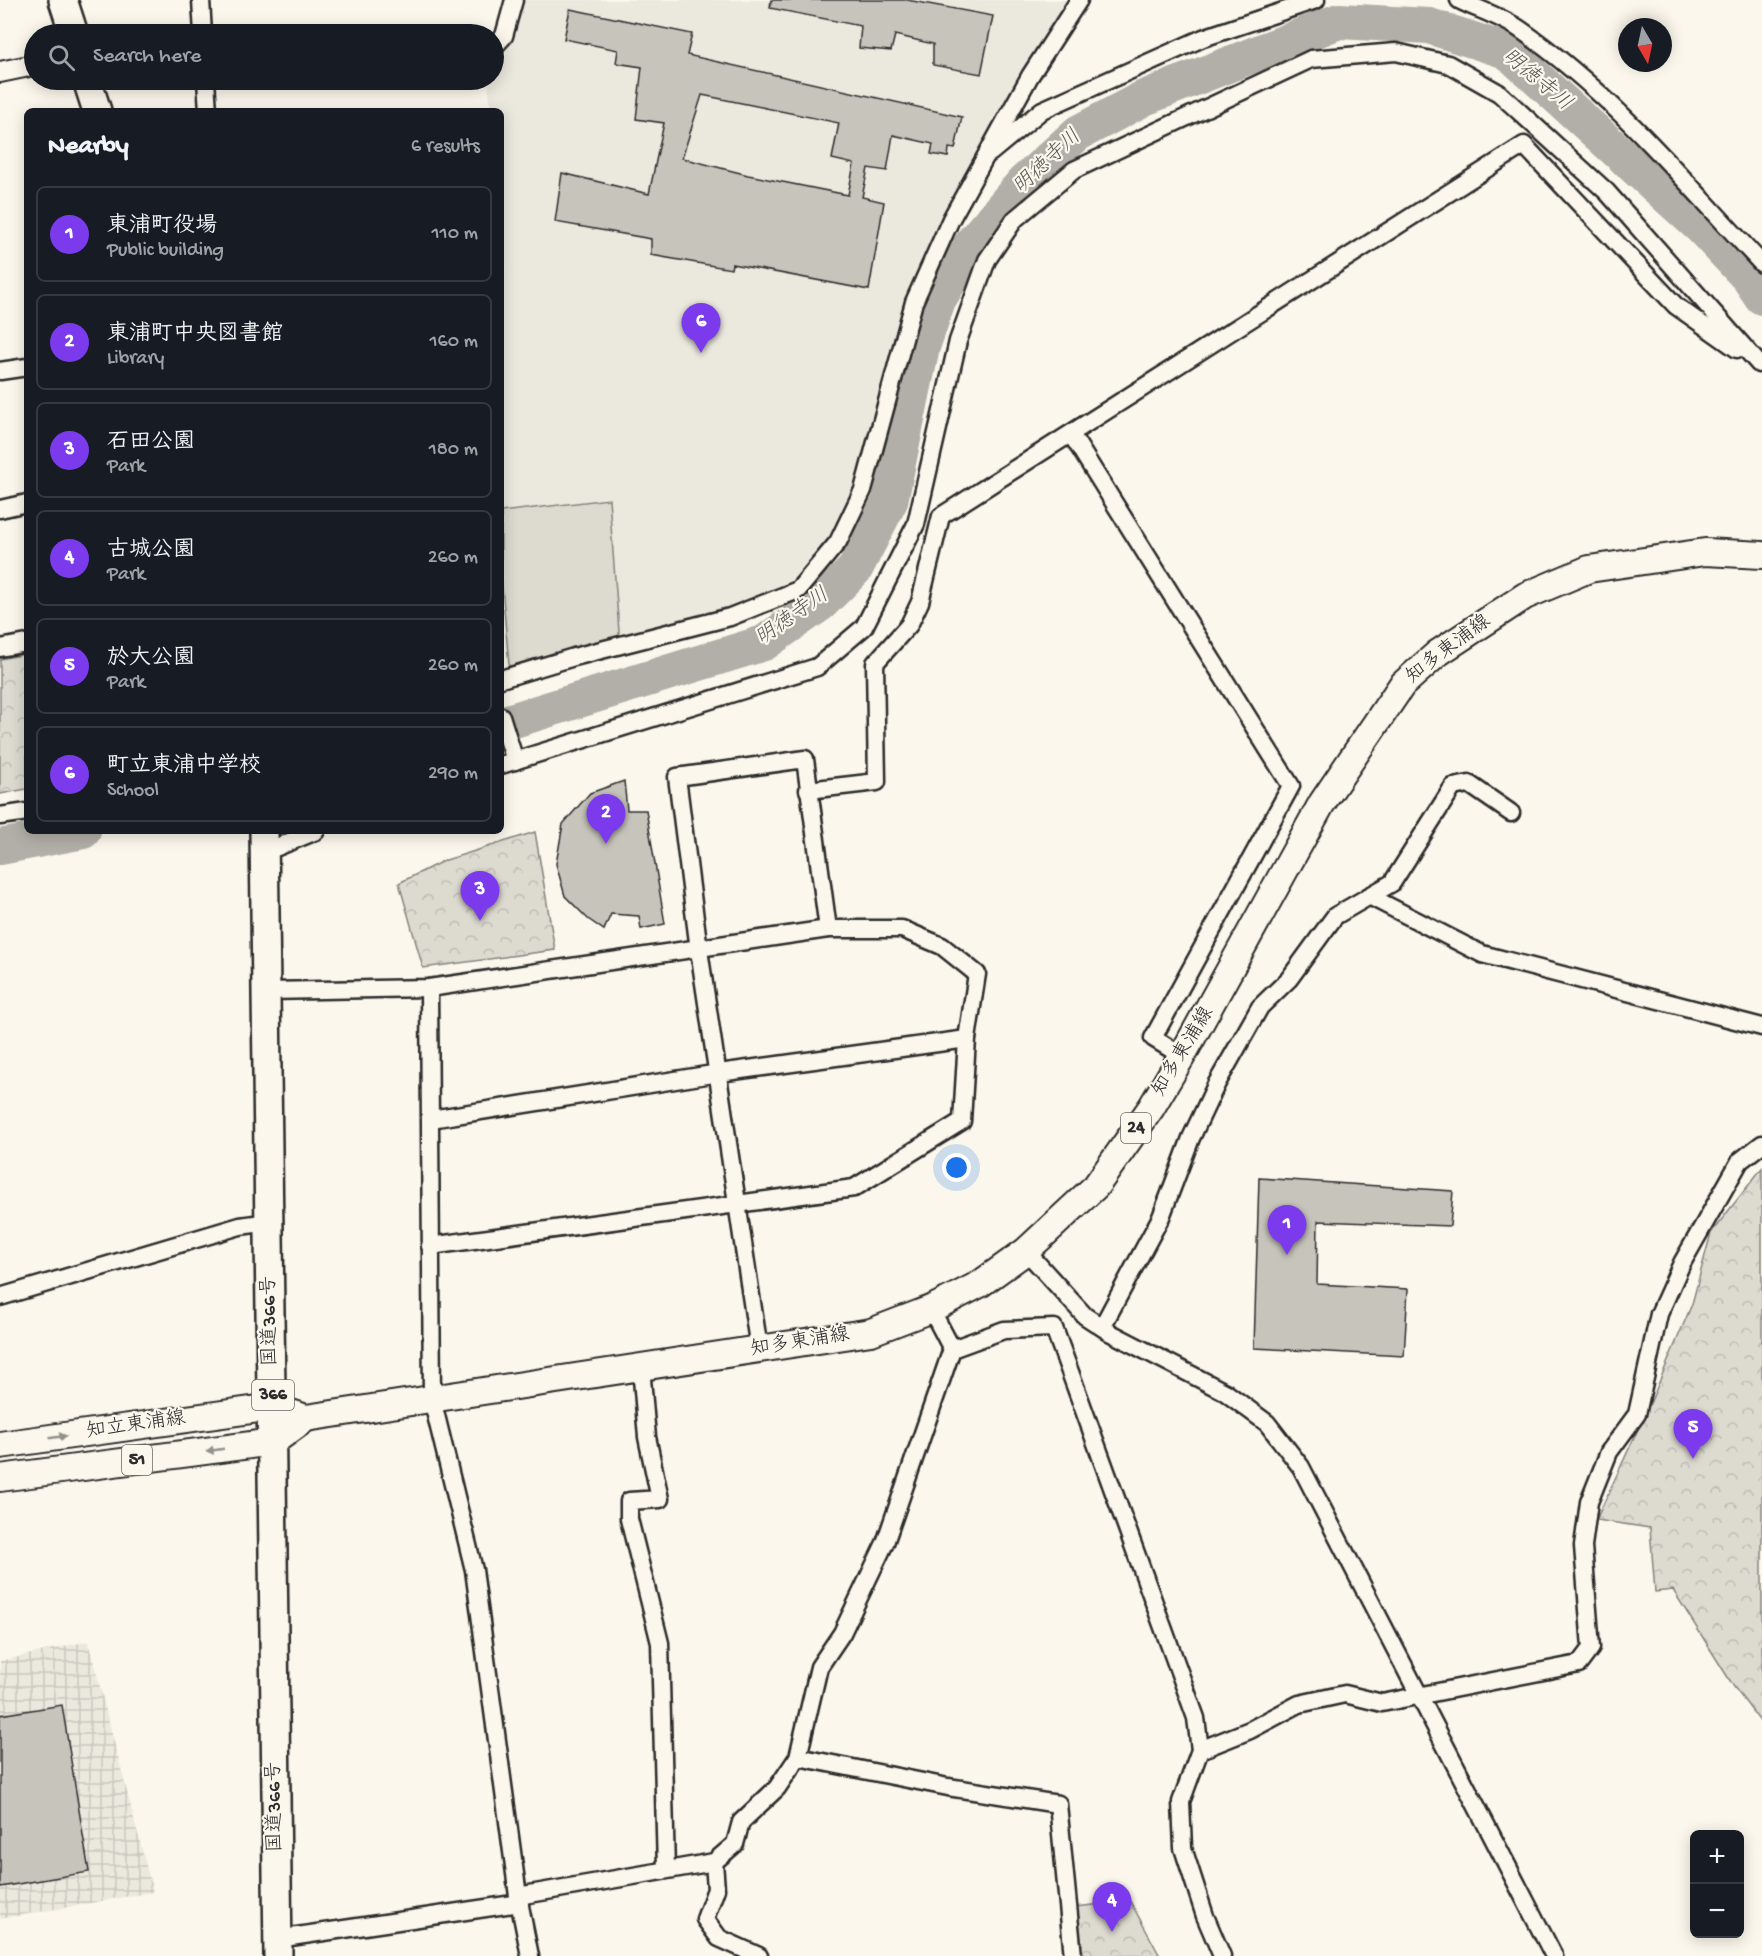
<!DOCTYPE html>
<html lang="en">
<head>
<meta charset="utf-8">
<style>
	:root { --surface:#171b24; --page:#242831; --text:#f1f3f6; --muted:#9ea1a6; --line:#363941; --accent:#7c3aed }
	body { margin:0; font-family:"Gochi Hand","Klee One",sans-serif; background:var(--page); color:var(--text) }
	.controls { position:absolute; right:18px; bottom:18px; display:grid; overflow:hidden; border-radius:9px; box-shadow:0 3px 15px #0003 }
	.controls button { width:54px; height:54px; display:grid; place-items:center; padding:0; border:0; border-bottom:2px solid var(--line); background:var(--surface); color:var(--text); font:30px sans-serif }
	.compass { position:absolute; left:1618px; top:18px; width:54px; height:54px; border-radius:50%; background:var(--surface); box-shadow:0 3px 15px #0003; rotate:171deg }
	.you { position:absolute; left:957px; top:1168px; width:21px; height:21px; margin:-15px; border:4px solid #fff; border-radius:50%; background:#1a73e8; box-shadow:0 0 0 9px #1a73e833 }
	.badge { display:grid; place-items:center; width:39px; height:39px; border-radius:50%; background:var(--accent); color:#fff; font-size:20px; font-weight:700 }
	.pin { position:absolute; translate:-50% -50px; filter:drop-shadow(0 2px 3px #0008) }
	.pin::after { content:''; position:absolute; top:32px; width:21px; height:18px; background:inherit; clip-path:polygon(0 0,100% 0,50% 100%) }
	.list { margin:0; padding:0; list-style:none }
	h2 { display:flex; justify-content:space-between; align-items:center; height:78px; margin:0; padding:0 24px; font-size:26px }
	h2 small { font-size:20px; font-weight:400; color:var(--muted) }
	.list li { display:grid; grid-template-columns:39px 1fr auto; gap:18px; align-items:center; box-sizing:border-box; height:96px; margin:0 12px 12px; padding:0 12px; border:2px solid var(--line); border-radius:9px }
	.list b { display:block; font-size:22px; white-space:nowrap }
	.list p { margin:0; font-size:20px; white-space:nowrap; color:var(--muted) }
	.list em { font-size:20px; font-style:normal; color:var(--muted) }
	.icon { flex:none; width:33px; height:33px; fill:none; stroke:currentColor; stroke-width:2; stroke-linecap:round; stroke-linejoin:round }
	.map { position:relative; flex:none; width:1762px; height:1956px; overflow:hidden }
	.search { position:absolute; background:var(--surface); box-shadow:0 3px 15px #0003; left:24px; top:24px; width:480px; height:66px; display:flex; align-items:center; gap:15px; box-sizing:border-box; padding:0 21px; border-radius:33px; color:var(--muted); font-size:22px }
	.panel { position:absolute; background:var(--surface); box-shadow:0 3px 15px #0003; left:24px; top:108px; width:480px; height:726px; border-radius:9px }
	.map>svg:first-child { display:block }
	.built { fill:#ebe8de }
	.industrial { fill:url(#industrial-grid) }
	.park { fill:url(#park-crowns); stroke:#84827e; stroke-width:1.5 }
	.garden { fill:#dddad0; stroke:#84827e; stroke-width:1.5 }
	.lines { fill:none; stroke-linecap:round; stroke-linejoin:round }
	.river { stroke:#b1afa7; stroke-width:36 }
	.building { fill:#c7c4bc; stroke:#2b2b2b; stroke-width:1.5; fill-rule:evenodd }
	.minor-casing { stroke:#2b2b2b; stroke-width:21 }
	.tertiary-casing { stroke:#2b2b2b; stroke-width:24 }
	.primary-casing { stroke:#2b2b2b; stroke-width:30 }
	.trunk-casing { stroke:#2b2b2b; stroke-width:32 }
	.minor { stroke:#fbf7ec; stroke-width:16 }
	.tertiary { stroke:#fbf7ec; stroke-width:20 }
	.primary { stroke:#fbf7ec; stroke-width:26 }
	.trunk { stroke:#fbf7ec; stroke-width:27 }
	.oneway { fill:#93918c }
	.labels { text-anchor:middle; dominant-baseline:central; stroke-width:4.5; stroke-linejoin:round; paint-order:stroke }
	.shield { fill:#fbf7ec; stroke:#696865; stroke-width:1.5 }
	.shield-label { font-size:18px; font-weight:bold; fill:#2b2b2b }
	.street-label { font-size:20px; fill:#2b2b2b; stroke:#fbf7ec }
	.water-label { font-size:21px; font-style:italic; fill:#5a5956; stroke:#fbf7ec }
</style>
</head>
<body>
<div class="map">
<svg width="1762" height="1956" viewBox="0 0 1762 1956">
	<defs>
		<pattern id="industrial-grid" width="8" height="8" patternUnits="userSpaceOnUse" patternTransform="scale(1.5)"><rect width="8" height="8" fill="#ebe8de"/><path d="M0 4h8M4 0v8" fill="none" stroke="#cac7bf"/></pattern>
		<pattern id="park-crowns" width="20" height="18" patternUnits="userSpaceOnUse" patternTransform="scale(1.5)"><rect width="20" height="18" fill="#dddad0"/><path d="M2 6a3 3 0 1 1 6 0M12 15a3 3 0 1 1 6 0" fill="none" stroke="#bebbb3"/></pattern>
	</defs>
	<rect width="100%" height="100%" fill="#fbf7ec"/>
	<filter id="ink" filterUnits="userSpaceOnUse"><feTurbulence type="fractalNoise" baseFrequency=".0167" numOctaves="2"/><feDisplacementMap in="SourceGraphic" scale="12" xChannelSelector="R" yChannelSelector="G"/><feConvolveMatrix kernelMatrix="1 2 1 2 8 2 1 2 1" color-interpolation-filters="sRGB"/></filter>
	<g filter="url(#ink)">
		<!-- built -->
		<polygon class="built" points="521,0 1074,0 914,302 863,490 798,590 510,676 501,575 501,275 505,275 501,212 501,111 491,111 488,80 494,80 494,59 504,58"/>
		<!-- industrial -->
		<polygon class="industrial" points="88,1641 153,1892 0,1919 0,1661"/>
		<!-- park -->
		<g class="park">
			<polygon points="27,654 27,789 0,794 0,659"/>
			<polygon points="535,832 555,950 423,968 399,883 443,861"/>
			<polygon points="1762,1168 1762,1724 1734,1687 1673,1590 1655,1592 1650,1528 1596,1520 1652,1399 1692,1304 1711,1233"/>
			<polygon points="1130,1901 1160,1956 1081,1956 1075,1907"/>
		</g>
		<!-- garden -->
		<polygon class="garden" points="609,499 620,645 510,676 501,576 501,512"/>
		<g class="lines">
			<!-- river -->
			<g class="river">
				<polyline points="501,724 764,643 820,604 855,569 890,501 922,347 938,300 972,243 1024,182 1078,133 1144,98 1339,21 1429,26 1507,51 1702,228 1749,278 1762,297"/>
				<polyline points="0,847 83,831"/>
			</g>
		</g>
		<!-- building -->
		<g class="building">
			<polygon points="771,0 907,0 993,16 981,74 933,65 933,44 895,35 891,51 859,48 861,26 770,8"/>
			<path d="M570 9 692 34 687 55 962 117 955 149 949 148 948 157 931 154 933 144 893 135 887 171 868 168 862 197 884 202 869 290 732 264 731 269 651 255V239L555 222 562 173 649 194 664 123 636 119 642 67 616 63 618 50 564 39ZM702 95 839 123 832 159 854 164 848 195 748 175 682 158Z"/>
			<polygon points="624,781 627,810 646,810 665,924 641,929 639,916 611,914 604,930 588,919 565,896 556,864 563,824 590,793"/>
			<polygon points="1259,1178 1453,1191 1450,1226 1318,1221 1317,1284 1408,1289 1404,1356 1254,1348"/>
			<polygon points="62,1705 89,1872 0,1887 0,1715"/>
		</g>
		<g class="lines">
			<defs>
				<g id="minor">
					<polyline points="201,0 203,34"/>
					<path d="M1459 0C1479 10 1503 17 1521 30 1614 95 1685 182 1762 264"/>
					<polyline points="494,47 504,36 514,0"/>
					<polyline points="206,80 208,111"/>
					<polyline points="990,153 1042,110 1203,38 1316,0"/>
					<polyline points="0,371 27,367"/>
					<polyline points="1071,434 1291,786 1153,1038 1182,1056"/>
					<polyline points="0,509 27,503"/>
					<polyline points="0,648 27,643"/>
					<polyline points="501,679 574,657 730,617 798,590 838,542 863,490 914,302 951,219 1030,76 1079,0"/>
					<polyline points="501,716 515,761"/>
					<polyline points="501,765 817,667 864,627 916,524 958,341 987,260 1015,219 1074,170 1311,59 1396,52 1448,64 1499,93 1607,192 1759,364"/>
					<polyline points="808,790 877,782 875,663 909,625 920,602 941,516 1524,145 1676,306 1737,349"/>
					<polyline points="0,816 27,812"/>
					<polyline points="265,852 316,831"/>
					<polyline points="1369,896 1482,954 1762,1027"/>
					<polyline points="429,988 432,1399 474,1570 518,1896 530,1956"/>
					<polyline points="268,991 429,988 828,929 902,929 942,946 977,974 967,1039 962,1121 854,1188 430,1246"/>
					<polyline points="431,1119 719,1073 967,1039"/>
					<polyline points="1026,1251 1085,1316 1111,1333 1225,1392 1267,1423 1301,1467 1554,1956"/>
					<polyline points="0,1297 240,1226 270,1222"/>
					<polyline points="1102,1327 1161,1217 1191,1138 1217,1083 1260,1007 1289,979 1335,916 1392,883 1453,787 1469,784 1511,813"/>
					<polyline points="759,1349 699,950 677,777 805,759 828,929"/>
					<polyline points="952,1349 1004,1330 1054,1328 1196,1718 1200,1750 1181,1802 1183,1848 1205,1916 1222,1956"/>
					<polyline points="641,1367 647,1437 660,1499 629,1501 629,1519 660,1643 666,1869"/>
					<polyline points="1200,1750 1250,1730 1299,1704 1345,1694 1382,1703 1579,1664 1591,1648 1583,1546 1589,1502 1609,1452 1637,1414 1659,1314 1682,1263 1740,1161 1762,1144"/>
					<polyline points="798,1757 948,1787 1058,1804 1073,1956"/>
					<polyline points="714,1862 716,1889 705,1919 719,1938 759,1956"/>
					<polyline points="518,1896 714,1862 735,1844 741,1822 777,1788 798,1757 819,1667 842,1633 885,1543 952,1349 931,1309"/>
					<polyline points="277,1939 520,1903"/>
				</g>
				<polyline id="tertiary" points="0,72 34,65"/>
				<g id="primary">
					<polyline points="0,1445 273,1407 306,1418 871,1332 931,1309 980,1284 1026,1251 1096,1186 1151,1108 1182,1056 1322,803 1402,685 1438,653 1525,596 1589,569 1705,552 1762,555"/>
					<polyline points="0,1478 273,1442 306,1418"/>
				</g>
				<g id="trunk">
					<polyline points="63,0 74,34"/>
					<polyline points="87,80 97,111"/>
					<polyline points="264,831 278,1956"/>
				</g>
			</defs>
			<!-- minor casing -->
			<use href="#minor" class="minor-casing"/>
			<!-- tertiary casing -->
			<use href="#tertiary" class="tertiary-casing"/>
			<!-- primary casing -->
			<use href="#primary" class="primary-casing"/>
			<!-- trunk casing -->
			<use href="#trunk" class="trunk-casing"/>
			<!-- minor -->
			<use href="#minor" class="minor"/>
			<!-- tertiary -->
			<use href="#tertiary" class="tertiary"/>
			<!-- primary -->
			<use href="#primary" class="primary"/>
			<!-- trunk -->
			<use href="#trunk" class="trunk"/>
		</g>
		<!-- one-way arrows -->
		<defs><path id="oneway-solid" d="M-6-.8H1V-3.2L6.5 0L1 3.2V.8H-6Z" transform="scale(1.5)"/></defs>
		<g class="oneway">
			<use href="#oneway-solid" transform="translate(58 1437) rotate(-8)"/>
			<use href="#oneway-solid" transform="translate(215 1450) rotate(172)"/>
		</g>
	</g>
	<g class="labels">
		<!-- shield labels -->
		<g class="shield">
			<rect x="1121" y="1113" width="30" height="30" rx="4.5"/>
			<rect x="252" y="1380" width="42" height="30" rx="4.5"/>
			<rect x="122" y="1445" width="30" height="30" rx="4.5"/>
		</g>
		<g class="shield-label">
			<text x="1136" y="1128">24</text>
			<text x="273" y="1395">366</text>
			<text x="137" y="1460">51</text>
		</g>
		<!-- street labels -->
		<g class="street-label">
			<text transform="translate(1449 650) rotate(-37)">知多東浦線</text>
			<text transform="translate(1184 1052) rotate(-59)">知多東浦線</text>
			<text transform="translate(271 1321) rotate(-91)">国道366号</text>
			<text transform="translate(800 1343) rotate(-9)">知多東浦線</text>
			<text transform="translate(136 1426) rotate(-8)">知立東浦線</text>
			<text transform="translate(276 1807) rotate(-91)">国道366号</text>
		</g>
		<!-- water labels -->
		<g class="water-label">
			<text transform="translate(1536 81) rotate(40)">明徳寺川</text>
			<text transform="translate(1048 163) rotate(-43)">明徳寺川</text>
			<text transform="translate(793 618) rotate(-35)">明徳寺川</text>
		</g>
	</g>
</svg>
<div class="controls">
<button>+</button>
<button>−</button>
</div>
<svg class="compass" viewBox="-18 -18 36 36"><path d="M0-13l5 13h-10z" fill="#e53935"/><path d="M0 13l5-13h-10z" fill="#9ea1a6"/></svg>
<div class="you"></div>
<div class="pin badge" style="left:1287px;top:1255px">1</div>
<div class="pin badge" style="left:606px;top:844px">2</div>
<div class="pin badge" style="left:480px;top:921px">3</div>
<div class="pin badge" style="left:1112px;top:1932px">4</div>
<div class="pin badge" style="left:1693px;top:1459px">5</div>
<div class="pin badge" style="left:701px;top:353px">6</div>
<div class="search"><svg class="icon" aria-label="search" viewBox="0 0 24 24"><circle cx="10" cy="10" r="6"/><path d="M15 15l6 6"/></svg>Search here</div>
<section class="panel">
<h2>Nearby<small>6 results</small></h2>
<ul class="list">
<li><span class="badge">1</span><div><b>東浦町役場</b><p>Public building</p></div><em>110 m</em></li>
<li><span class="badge">2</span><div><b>東浦町中央図書館</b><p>Library</p></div><em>160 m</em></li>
<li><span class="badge">3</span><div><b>石田公園</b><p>Park</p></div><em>180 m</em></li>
<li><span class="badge">4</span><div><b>古城公園</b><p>Park</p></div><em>260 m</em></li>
<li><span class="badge">5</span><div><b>於大公園</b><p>Park</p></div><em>260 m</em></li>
<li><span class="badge">6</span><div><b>町立東浦中学校</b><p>School</p></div><em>290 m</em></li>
</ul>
</section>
</div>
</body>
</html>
